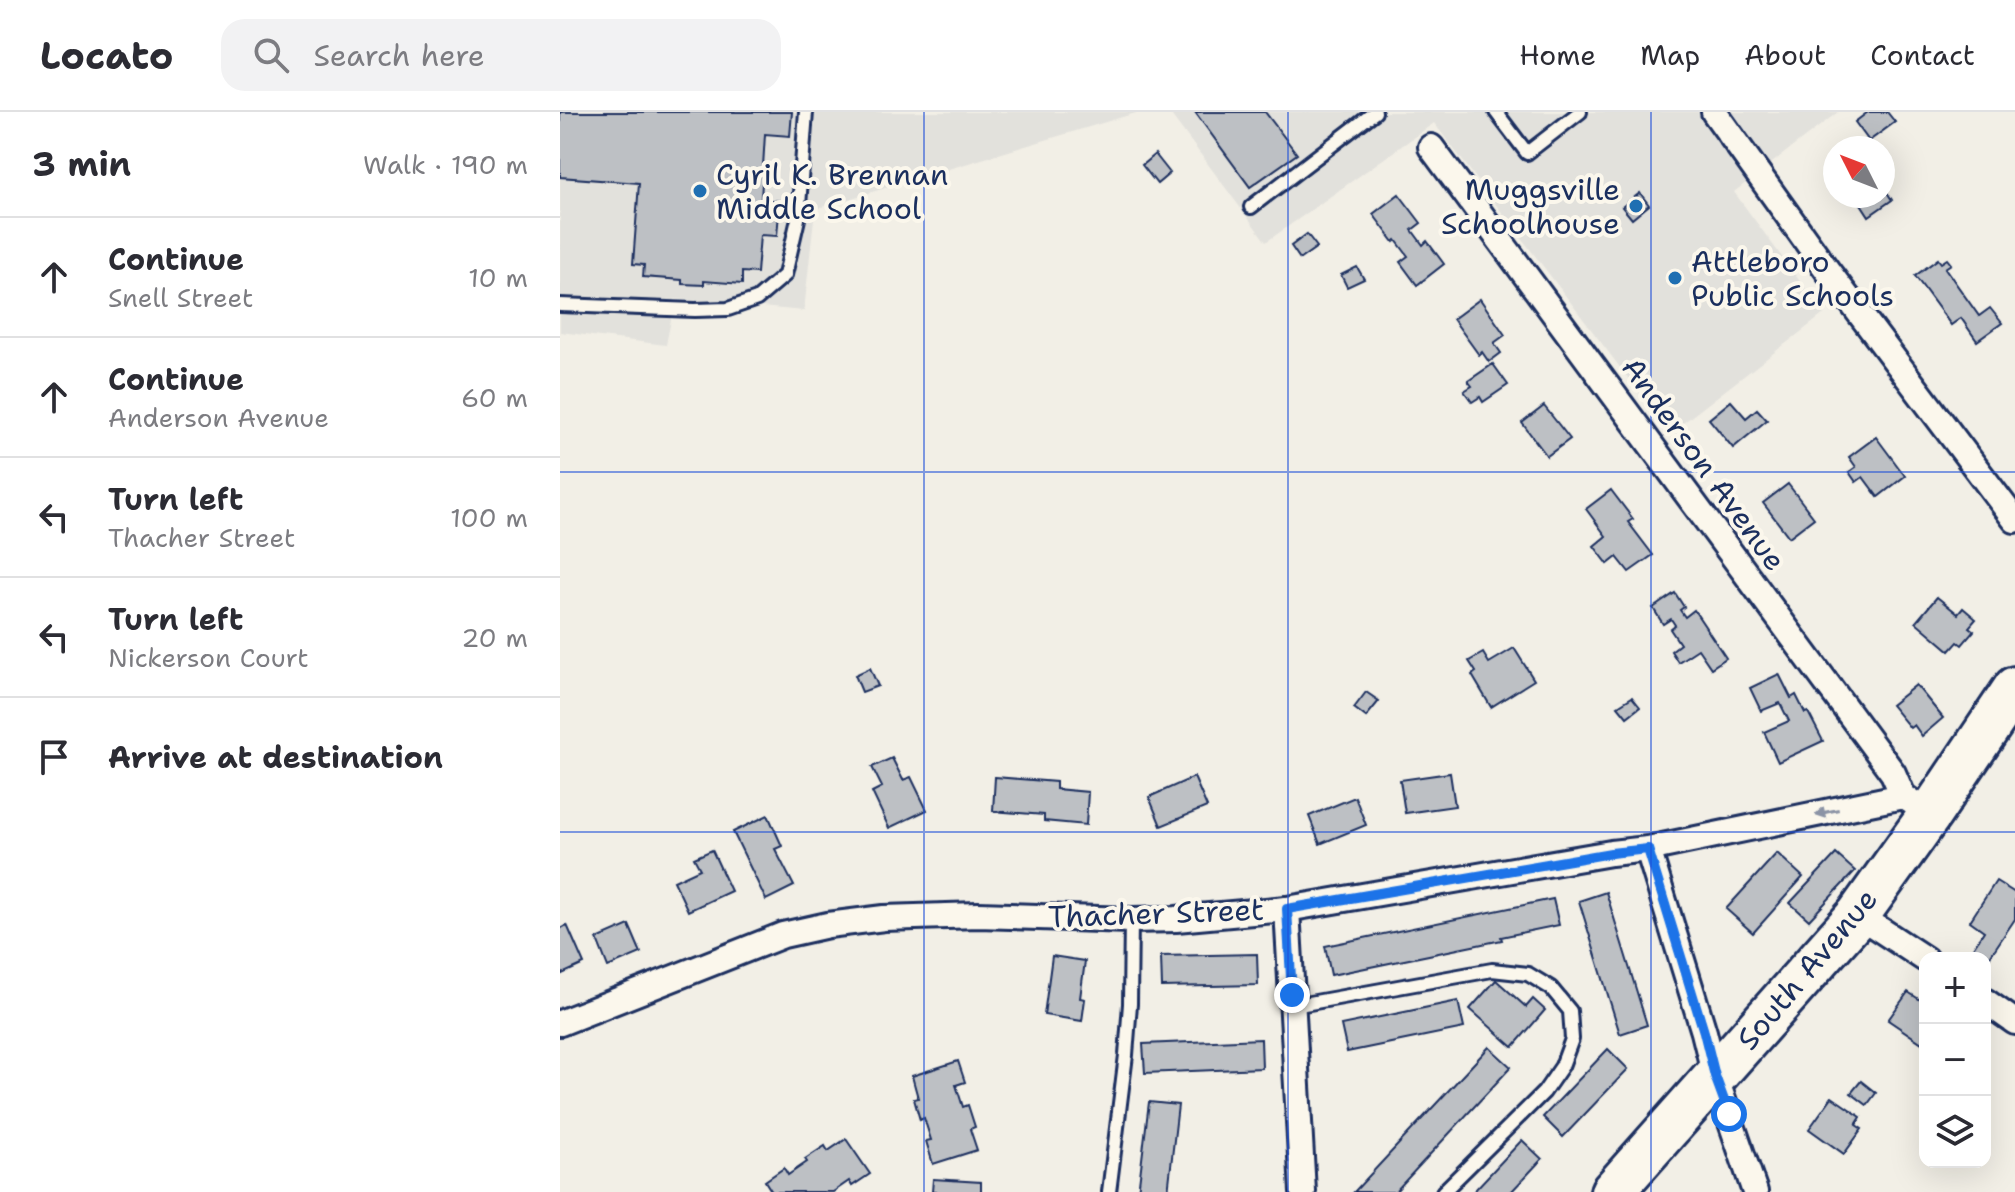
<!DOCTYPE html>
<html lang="en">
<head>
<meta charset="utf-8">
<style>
	:root { --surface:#fff; --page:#f2f2f3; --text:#2b2b33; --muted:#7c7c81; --line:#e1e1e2 }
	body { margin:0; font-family:"Shantell Sans",sans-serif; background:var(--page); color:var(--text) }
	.controls { position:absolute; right:24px; bottom:24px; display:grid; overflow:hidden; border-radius:16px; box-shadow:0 8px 32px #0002 }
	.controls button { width:72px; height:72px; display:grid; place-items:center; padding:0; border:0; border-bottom:2px solid var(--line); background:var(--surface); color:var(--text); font:40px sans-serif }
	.compass { position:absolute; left:1263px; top:24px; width:72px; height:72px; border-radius:50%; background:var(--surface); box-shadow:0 8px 32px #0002; rotate:312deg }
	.stop { position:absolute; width:24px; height:24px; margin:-18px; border:6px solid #1a73e8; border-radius:50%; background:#fff }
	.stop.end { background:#1a73e8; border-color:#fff; box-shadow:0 2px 8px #0008 }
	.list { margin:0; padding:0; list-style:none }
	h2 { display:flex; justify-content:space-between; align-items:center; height:104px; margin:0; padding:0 32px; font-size:34px }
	h2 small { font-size:26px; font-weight:400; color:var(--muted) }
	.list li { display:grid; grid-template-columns:52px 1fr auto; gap:24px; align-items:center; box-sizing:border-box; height:120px; padding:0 32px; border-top:2px solid var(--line) }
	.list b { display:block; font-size:30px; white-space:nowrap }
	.list p { margin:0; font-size:26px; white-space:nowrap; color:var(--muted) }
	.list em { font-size:26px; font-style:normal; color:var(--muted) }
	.icon { flex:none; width:44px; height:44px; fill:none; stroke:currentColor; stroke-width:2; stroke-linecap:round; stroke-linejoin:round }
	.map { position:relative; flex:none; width:1455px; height:1080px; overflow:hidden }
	header { display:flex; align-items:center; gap:48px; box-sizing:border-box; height:112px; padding:0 40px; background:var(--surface); border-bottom:2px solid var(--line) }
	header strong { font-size:38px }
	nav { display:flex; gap:44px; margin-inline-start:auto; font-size:28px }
	.search { width:560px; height:72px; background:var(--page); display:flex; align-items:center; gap:20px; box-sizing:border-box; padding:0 28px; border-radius:24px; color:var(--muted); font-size:30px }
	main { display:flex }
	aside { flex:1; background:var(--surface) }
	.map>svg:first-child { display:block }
	.built { fill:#e2e1dc }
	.building { fill:#bdc0c4; stroke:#1b2f5e; stroke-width:2 }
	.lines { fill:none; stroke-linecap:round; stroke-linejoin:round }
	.lane-casing { stroke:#1b2f5e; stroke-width:18 }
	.street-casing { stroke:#1b2f5e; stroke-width:30 }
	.highway-casing { stroke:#1b2f5e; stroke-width:48 }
	.lane { stroke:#fbf7ec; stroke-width:12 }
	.street { stroke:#fbf7ec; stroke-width:24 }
	.highway { stroke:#fbf7ec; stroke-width:42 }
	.oneway { fill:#8b93a5 }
	.route { stroke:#1a73e8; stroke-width:10 }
	.grid { fill:none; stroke:#1d4ed8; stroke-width:2; stroke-opacity:0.55 }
	.poi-dot { fill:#1f6fb2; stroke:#fbf7ec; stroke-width:3 }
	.labels { text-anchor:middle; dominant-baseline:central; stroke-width:8; stroke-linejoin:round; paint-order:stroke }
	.poi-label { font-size:30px; fill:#1b2f5e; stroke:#fbf7ec; text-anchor:start }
	.street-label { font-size:30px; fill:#1b2f5e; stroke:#fbf7ec }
</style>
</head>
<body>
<header>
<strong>Locato</strong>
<div class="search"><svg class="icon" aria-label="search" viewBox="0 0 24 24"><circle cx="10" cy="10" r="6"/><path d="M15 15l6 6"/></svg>Search here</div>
<nav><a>Home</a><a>Map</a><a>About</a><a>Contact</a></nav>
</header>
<main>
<aside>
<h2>3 min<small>Walk · 190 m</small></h2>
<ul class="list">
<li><svg class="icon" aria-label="ahead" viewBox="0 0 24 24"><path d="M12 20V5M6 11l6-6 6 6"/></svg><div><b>Continue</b><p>Snell Street</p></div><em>10 m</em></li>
<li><svg class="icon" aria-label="ahead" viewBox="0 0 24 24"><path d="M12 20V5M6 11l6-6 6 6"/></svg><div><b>Continue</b><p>Anderson Avenue</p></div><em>60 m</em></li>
<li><svg class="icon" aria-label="left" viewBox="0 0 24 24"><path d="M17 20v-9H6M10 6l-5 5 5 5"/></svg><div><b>Turn left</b><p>Thacher Street</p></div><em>100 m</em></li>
<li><svg class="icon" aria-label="left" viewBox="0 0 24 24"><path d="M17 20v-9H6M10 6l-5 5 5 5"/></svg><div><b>Turn left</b><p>Nickerson Court</p></div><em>20 m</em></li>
<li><svg class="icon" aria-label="arrive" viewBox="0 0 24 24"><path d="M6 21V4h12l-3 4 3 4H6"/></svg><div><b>Arrive at destination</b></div></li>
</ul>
</aside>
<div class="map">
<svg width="1455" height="1080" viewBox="0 0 1455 1080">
	<rect width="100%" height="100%" fill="#f2efe6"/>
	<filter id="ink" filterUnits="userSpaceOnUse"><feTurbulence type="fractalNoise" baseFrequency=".0125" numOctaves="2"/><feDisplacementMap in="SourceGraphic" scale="16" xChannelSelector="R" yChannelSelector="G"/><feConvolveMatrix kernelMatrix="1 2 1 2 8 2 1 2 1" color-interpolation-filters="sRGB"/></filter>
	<g filter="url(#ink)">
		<!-- built -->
		<g class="built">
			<polygon points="0,0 579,0 255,97 244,199 115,187 106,233 0,220"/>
			<polygon points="609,0 1278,0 1174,80 1264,202 1110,321 874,11 706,130"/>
		</g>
		<!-- building -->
		<g class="building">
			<polygon points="0,0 232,0 230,24 205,22 201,87 220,89 217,124 200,123 197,161 182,160 182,172 144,169 144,173 122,172 122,168 83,165 84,153 73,152 79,71 0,65"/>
			<polygon points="635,0 705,0 737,42 690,75"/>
			<polygon points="1308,0 1327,0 1335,10 1309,29 1295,10"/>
			<polygon points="595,42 610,61 597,72 582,53"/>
			<polygon points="1323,74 1332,88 1309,104 1296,84 1323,84"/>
			<polygon points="1080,81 1089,93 1072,107 1062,95"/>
			<polygon points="839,82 861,111 852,118 863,133 867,129 884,152 857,173 840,150 848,144 836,128 834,130 813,102"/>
			<polygon points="747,122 757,135 740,147 731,134"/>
			<polygon points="1378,147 1381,151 1387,147 1391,152 1385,156 1419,204 1430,196 1442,211 1417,229 1401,206 1391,213 1355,164"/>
			<polygon points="797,155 804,167 787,175 781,163"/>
			<polygon points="920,187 945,223 934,231 941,241 929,250 922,240 919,243 893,207"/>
			<polygon points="933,252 948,273 923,290 920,285 912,290 904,279 912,274 908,269"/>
			<polygon points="1171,289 1186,306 1197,297 1207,308 1173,336 1149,307"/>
			<polygon points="984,294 1010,327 987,344 962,311"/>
			<polygon points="1316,325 1345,364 1318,385 1303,365 1296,370 1289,360 1296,355 1289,345"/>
			<polygon points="1228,372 1254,406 1229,425 1203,391"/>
			<polygon points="1051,378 1073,407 1068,410 1093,443 1069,460 1057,445 1048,452 1034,434 1046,424 1026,397"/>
			<polygon points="1115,481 1124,495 1120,498 1125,505 1134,498 1166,546 1151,556 1138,537 1118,550 1111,539 1120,532 1110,517 1115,513 1111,507 1103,512 1093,496"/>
			<polygon points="1377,485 1398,502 1403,496 1416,507 1409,515 1414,519 1402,533 1398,530 1390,539 1356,510"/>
			<polygon points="954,536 974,568 931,595 912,563 916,560 909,549 923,541 929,551"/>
			<polygon points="310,556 318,574 302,580 295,563"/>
			<polygon points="1219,562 1231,586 1236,583 1245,601 1248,600 1263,629 1218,650 1204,620 1229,609 1220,591 1201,599 1190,576"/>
			<polygon points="1356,573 1383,606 1362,624 1354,613 1350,616 1331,593"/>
			<polygon points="806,580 819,589 806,605 794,596"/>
			<polygon points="1072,585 1080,595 1067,605 1058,594"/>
			<polygon points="332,646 343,668 351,665 367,698 329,716 312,680 322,675 312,655"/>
			<polygon points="890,661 895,694 845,701 840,668"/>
			<polygon points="435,665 496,670 496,677 528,680 526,713 484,709 484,703 433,699"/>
			<polygon points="634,665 647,695 601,714 589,685"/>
			<polygon points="795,685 806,713 760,732 749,704"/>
			<polygon points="208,703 222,734 215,737 234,774 206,788 173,720"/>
			<polygon points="152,738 171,779 128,799 114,769 140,757 134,746"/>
			<polygon points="1217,741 1243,765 1193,821 1166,797"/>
			<polygon points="1276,742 1295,759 1249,808 1230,791"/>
			<polygon points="1436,769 1455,781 1455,807 1427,849 1411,839 1424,819 1410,809"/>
			<polygon points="1046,780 1087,913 1060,922 1019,789"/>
			<polygon points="993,787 999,813 941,825 942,828 771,863 765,834"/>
			<polygon points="7,813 24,852 0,863 0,817"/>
			<polygon points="69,813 81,841 48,855 37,827"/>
			<polygon points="697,842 698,873 602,875 601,844"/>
			<polygon points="492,844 525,849 520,886 525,887 522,909 484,903"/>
			<polygon points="936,868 966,895 973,887 985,898 953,935 910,897"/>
			<polygon points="1348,880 1365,891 1365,926 1362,931 1328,908"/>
			<polygon points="898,889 904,916 787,940 781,913"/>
			<polygon points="701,927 702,956 585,961 583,932"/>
			<polygon points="929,935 951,955 835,1080 794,1080"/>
			<polygon points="1048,937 1068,957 1003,1025 983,1005"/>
			<polygon points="398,949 405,970 396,973 403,995 408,993 415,1015 410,1017 417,1038 373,1052 366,1029 371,1028 364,1006 360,1008 354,987 358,986 352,964"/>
			<polygon points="1301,969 1316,981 1307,993 1291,981"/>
			<polygon points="1272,985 1301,1005 1296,1013 1302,1017 1284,1042 1249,1017"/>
			<polygon points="589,990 618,993 608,1080 578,1080"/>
			<polygon points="286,1027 310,1062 292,1074 289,1069 273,1080 212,1080 205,1069 224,1056 228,1063 247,1050 245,1047 265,1034 268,1039"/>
			<polygon points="962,1028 982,1047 951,1080 913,1080"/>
			<polygon points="373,1067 421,1070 421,1080 372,1080"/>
		</g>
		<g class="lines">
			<defs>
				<g id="lane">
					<polyline points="936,0 967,41 1020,0"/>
					<polyline points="691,95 815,0"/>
					<polyline points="0,193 135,198 168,197 197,187 225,163 238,107 246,0"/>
					<polyline points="733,894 932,858 968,862 991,876 1010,899 1012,927 1002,954 984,980 883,1080"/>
					<polyline points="549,1080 566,943 570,892 571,808"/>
				</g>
				<g id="street">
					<polyline points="1154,0 1267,158 1455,408"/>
					<polyline points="871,35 1333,661 1343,684 1355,692"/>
					<polyline points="1088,737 1144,920 1155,964 1195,1080"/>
					<polyline points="727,797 743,1080"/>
					<polyline points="1298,803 1365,847"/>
					<polyline points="1425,889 1455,910"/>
					<polyline points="0,911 223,823 268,813 324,806 418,803 571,808 616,807 727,797 1051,741 1088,737 1343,684"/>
				</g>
				<polyline id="highway" points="1052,1080 1298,803 1371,701 1455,576"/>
			</defs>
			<!-- lane casing -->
			<use href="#lane" class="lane-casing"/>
			<!-- street casing -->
			<use href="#street" class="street-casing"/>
			<!-- highway casing -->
			<use href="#highway" class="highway-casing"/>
			<!-- lane -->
			<use href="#lane" class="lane"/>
			<!-- street -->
			<use href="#street" class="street"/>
			<!-- highway -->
			<use href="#highway" class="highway"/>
		</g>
		<!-- one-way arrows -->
		<defs><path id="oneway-solid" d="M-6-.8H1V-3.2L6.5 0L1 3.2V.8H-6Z" transform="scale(2)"/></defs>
		<use class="oneway" href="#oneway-solid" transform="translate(1267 700) rotate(168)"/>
	</g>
	<g class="lines" filter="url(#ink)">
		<!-- route -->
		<polyline class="route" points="732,883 727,797 1051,741 1088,737 1144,920 1155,964 1169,1002"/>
	</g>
	<!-- grid -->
	<path class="grid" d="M364 0V1080M728 0V1080M1091 0V1080M0 360H1455M0 720H1455"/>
	<!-- markers -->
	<g class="poi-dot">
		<circle cx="140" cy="79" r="8"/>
		<circle cx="1076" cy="94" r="8"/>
		<circle cx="1115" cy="166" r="8"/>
	</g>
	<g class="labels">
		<!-- poi labels -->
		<g class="poi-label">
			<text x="156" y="62">Cyril K. Brennan<tspan x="156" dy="34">Middle School</tspan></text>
			<text x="1060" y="77" text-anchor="end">Muggsville<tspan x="1060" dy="34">Schoolhouse</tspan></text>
			<text x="1131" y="149">Attleboro<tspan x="1131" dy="34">Public Schools</tspan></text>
		</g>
		<!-- street labels -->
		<g class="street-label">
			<text transform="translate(1144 352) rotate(54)">Anderson Avenue</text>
			<text transform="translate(596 801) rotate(-2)">Thacher Street</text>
			<text transform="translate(1247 857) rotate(-50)">South Avenue</text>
		</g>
	</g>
</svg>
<div class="controls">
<button>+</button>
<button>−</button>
<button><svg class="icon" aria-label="layers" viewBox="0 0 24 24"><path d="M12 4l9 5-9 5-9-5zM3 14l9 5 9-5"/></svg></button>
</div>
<svg class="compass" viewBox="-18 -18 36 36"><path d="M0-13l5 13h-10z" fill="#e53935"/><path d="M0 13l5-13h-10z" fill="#7c7c81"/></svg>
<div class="stop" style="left:1169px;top:1002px"></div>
<div class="stop end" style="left:732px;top:883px"></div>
</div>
</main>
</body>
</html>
